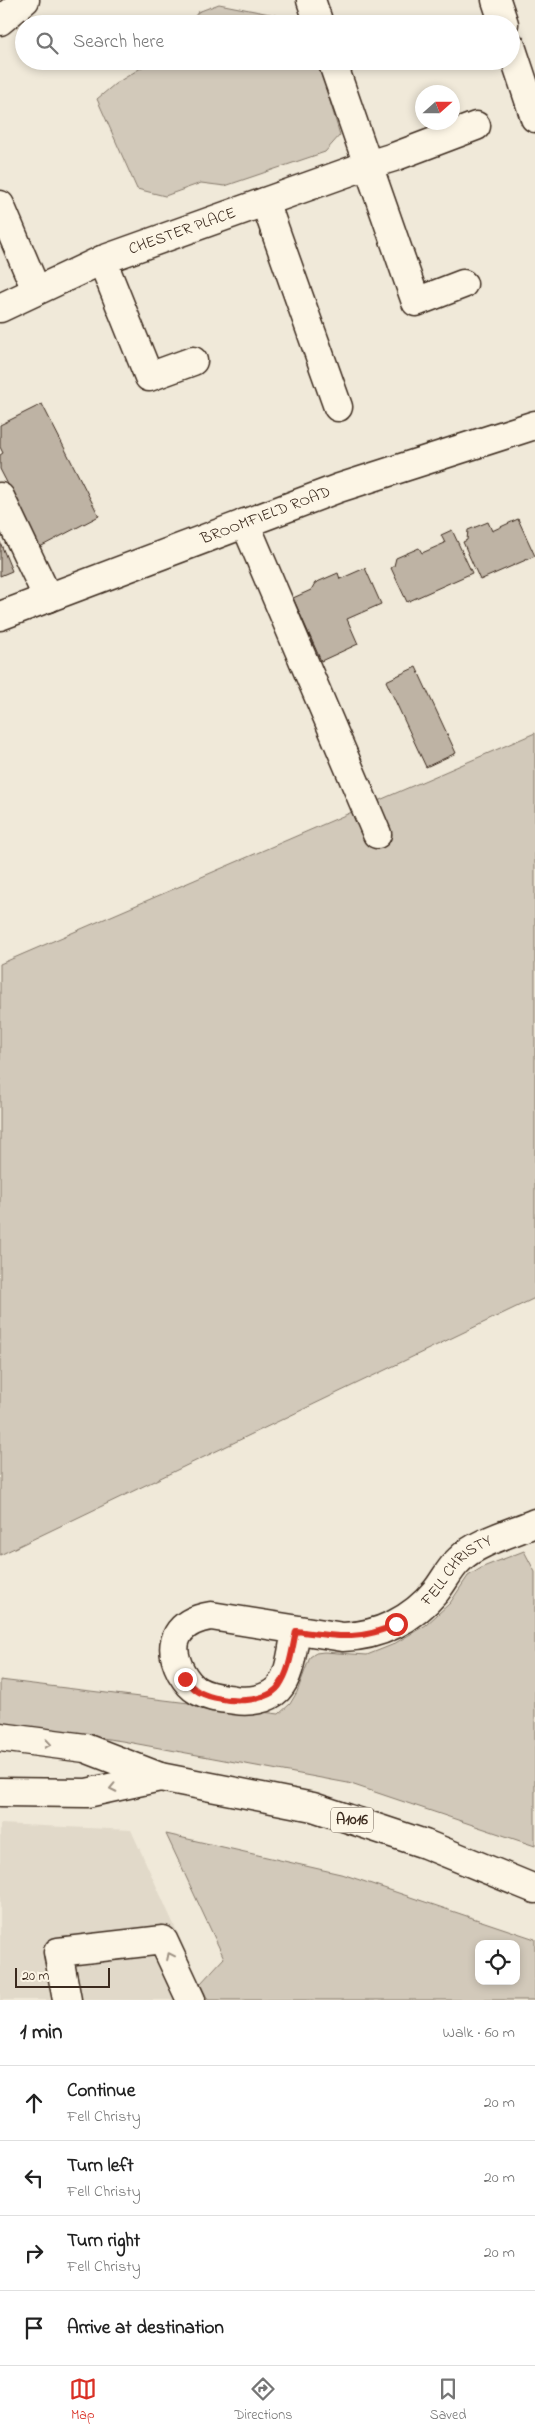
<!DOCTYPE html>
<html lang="en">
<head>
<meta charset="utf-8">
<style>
	:root { --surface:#fff; --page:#f6f6f6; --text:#222; --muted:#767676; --line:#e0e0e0; --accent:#d93025 }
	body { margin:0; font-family:"Indie Flower",sans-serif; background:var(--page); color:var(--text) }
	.controls { position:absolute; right:15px; bottom:15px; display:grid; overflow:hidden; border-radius:10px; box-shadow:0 2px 8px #0003 }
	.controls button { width:45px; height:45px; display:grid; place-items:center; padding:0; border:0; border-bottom:1px solid var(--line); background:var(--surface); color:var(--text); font:25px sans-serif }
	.compass { position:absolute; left:415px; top:85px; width:45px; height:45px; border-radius:50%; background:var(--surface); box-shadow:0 2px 8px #0003; rotate:69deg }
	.scale { position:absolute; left:15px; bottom:12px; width:95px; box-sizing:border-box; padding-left:5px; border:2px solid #3b2a1e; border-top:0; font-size:14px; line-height:18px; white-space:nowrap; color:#3b2a1e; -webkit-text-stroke:4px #fcf5e5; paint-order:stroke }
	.stop { position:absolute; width:15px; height:15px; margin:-11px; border:4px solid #d93025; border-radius:50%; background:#fff }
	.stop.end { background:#d93025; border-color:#fff; box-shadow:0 1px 5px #0008 }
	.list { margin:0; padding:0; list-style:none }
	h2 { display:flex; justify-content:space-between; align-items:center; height:65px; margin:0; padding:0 20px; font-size:21px }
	h2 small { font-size:16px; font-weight:400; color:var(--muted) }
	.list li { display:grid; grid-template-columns:32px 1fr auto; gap:15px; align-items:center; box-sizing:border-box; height:75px; padding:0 20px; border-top:1px solid var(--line) }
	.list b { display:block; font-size:19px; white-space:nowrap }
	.list p { margin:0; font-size:16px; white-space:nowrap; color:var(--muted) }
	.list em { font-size:16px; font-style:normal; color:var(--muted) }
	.icon { flex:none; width:28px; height:28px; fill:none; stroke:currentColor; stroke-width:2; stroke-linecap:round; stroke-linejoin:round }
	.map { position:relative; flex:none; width:535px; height:2000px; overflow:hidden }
	.search { position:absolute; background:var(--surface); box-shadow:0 2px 8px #0003; left:15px; right:15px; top:15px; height:55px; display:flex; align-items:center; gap:12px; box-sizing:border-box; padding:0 18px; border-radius:28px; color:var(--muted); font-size:19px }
	.sheet { height:365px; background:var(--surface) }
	nav { display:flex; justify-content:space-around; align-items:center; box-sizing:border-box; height:70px; border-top:1px solid var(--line); background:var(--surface); font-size:14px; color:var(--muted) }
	nav a { display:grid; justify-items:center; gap:2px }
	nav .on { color:var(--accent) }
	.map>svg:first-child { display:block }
	.built { fill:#e1d9c9 }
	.green { fill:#d2c9ba; stroke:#867a6c; fill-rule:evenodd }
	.building { fill:#beb3a4; stroke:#3b2a1e }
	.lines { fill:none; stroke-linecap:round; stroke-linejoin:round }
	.minor-casing { stroke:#3b2a1e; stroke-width:31 }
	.major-casing { stroke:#3b2a1e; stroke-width:31 }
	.minor { stroke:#fcf5e5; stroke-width:28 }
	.major { stroke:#fcf5e5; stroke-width:28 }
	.oneway { stroke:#9c9082 }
	.route { stroke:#d93025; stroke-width:6 }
	.labels { text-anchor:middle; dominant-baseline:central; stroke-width:4.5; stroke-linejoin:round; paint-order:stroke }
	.shield { fill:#fcf5e5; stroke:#75675a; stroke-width:1 }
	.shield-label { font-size:15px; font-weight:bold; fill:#3b2a1e }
	.street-label { font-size:16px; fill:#3b2a1e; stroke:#fcf5e5 }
</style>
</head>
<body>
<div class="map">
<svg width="535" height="2000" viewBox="0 0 535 2000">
	<rect width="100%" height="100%" fill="#f0e9d9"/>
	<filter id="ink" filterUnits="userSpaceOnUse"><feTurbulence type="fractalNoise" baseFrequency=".02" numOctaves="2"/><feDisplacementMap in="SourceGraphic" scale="10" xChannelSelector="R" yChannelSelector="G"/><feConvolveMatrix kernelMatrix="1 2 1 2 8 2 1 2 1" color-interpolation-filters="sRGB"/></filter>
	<g filter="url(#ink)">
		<!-- built -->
		<polygon class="built" points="0,1824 131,1830 208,2000 0,2000"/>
		<!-- green -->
		<g class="green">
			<polygon points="219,4 305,21 306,24 189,24 198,12"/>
			<polygon points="152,61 318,61 340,135 325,152 225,186 201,183 165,196 137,189 97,99 115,84"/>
			<polygon points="535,733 535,1298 0,1555 0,964"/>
			<polygon points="524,1551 535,1572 535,1846 348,1783 122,1741 0,1723 0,1680 279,1714 290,1704 297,1692 310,1657 316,1653 324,1652 367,1655 392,1645 426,1625 450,1603 468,1576 483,1567"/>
			<path d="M166 1834 345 1875 535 1939V2000H208L200 1984 224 1958ZM479 1944H516V1981H479Z"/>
		</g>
		<!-- building -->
		<g class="building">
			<polygon points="42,404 99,516 40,547 0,469 0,455 3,453 0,447 0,425"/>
			<polygon points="518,519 535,556 480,580 463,542 467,540 468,530 488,522 492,531"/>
			<polygon points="452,530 472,573 407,602 391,568 394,566 396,558 419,548 422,553 445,543 441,535"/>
			<polygon points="0,542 12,571 0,576"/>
			<polygon points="365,568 381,604 347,619 358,644 321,661 293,598 311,590 315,583 338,573 340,579"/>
			<polygon points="416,667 456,753 426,767 386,681"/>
		</g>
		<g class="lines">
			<defs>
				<g id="minor">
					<polyline points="311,0 319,24"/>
					<polyline points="496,0 504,24"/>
					<polyline points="0,21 25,0"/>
					<polyline points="511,46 535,118"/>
					<polyline points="265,202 338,407"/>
					<polyline points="0,205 36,290"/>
					<polyline points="102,260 149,377 193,361"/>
					<polyline points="463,284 416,302 368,165 394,157 476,126"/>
					<path id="s1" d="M0 308 102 260 368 165 332 61"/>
					<polyline points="0,497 48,598"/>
					<polyline points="245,523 377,834"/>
					<path id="s2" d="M296 1631C292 1649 291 1675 278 1689 267 1700 249 1702 235 1700 222 1698 210 1698 198 1691 191 1687 185 1679 181 1672 165 1641 179 1621 211 1616L343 1637C379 1636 412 1620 436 1591 444 1581 450 1568 459 1560 474 1543 514 1532 535 1523"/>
					<polyline points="67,2000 58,1952 163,1940 191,2000"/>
				</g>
				<g id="major">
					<path id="s3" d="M0 616 339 488 535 425"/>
					<polyline points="0,1737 85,1748 160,1777 313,1807 425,1844 535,1889"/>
					<polyline points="0,1792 87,1793 160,1777"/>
				</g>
			</defs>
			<!-- minor casing -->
			<use href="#minor" class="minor-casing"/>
			<!-- major casing -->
			<use href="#major" class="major-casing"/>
			<!-- minor -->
			<use href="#minor" class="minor"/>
			<!-- major -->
			<use href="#major" class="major"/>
		</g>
		<!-- one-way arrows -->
		<defs><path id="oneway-chevron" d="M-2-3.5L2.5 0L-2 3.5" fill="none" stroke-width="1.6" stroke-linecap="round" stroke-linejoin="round" transform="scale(1.25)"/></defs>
		<g class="oneway">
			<use href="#oneway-chevron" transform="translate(48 1744) rotate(8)"/>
			<use href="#oneway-chevron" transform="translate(113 1788) rotate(168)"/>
			<use href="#oneway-chevron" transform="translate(170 1956) rotate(-116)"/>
		</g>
	</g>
	<g class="lines" filter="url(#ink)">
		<!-- route -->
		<path class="route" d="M185 1679C188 1683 192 1687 196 1690 214 1703 265 1706 279 1686 290 1670 292 1650 296 1631 334 1636 360 1642 396 1624"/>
	</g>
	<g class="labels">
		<!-- shield labels -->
		<rect class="shield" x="331" y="1807.5" width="42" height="25" rx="4"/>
		<g class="shield-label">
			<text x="352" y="1820">A1016</text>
		</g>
		<!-- street labels -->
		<g class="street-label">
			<text stroke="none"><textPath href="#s1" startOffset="198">CHESTER PLACE</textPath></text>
			<text stroke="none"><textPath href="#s3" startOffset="284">BROOMFIELD ROAD</textPath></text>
			<text stroke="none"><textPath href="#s2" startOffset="520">FELL CHRISTY</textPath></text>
		</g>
	</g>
</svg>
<div class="controls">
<button><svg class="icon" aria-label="locate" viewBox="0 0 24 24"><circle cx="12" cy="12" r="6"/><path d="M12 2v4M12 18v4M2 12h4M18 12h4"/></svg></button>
</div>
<svg class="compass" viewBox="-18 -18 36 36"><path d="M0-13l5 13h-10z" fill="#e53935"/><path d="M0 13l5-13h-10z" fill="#767676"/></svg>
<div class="scale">20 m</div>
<div class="stop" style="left:396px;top:1624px"></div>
<div class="stop end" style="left:185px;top:1679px"></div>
<div class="search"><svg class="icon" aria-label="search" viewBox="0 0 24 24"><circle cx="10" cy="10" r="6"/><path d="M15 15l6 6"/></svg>Search here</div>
</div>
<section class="sheet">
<h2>1 min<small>Walk · 60 m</small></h2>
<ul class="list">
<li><svg class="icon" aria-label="ahead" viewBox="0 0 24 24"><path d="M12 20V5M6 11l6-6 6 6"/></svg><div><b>Continue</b><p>Fell Christy</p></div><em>20 m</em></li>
<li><svg class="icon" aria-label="left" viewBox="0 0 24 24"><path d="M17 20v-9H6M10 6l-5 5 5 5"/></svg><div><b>Turn left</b><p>Fell Christy</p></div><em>20 m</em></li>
<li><svg class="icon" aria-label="right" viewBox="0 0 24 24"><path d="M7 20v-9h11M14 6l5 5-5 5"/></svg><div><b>Turn right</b><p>Fell Christy</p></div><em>20 m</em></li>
<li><svg class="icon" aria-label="arrive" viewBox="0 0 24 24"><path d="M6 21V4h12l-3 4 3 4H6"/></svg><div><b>Arrive at destination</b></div></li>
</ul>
</section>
<nav>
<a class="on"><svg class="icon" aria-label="map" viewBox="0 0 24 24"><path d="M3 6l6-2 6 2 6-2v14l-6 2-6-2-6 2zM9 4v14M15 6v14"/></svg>Map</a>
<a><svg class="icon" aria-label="directions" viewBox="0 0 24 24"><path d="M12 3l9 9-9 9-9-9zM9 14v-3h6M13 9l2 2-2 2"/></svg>Directions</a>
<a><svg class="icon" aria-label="saved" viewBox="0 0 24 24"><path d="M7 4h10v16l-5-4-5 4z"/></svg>Saved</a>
</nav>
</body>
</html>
